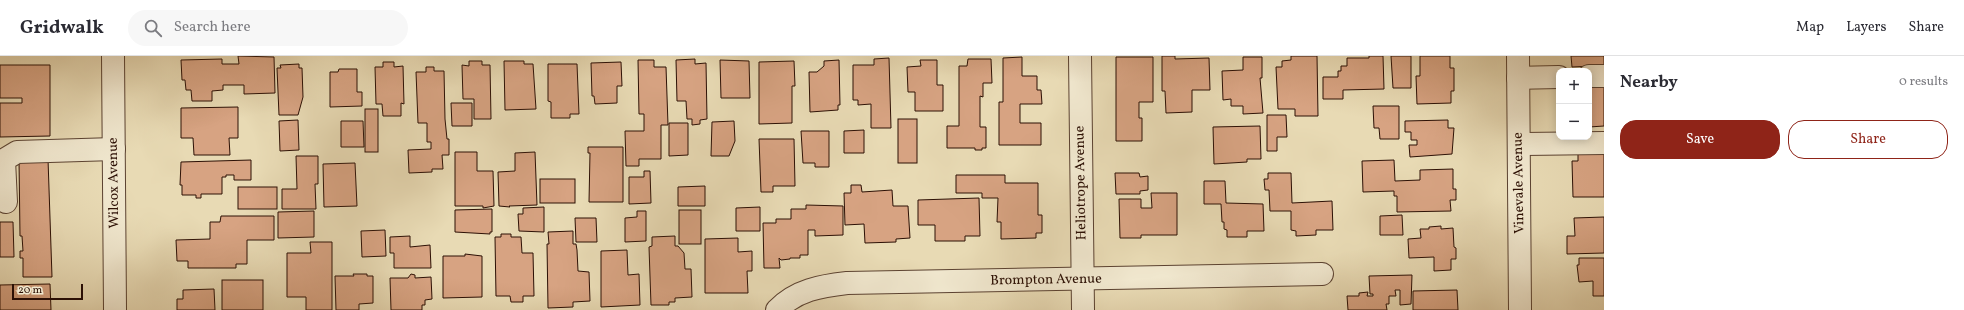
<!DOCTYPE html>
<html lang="en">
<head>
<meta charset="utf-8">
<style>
	:root { --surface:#fff; --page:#f7f7f7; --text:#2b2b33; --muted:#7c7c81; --line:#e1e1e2; --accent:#8f2418 }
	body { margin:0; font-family:Vollkorn,serif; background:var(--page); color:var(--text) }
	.controls { position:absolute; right:12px; top:12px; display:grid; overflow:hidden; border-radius:8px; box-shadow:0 2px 10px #0003 }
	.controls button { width:36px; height:36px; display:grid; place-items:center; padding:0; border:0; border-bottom:1px solid var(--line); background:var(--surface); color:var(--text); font:20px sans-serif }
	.scale { position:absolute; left:12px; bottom:10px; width:71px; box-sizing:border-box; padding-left:4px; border:2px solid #2c1005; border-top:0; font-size:11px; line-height:14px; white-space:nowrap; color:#2c1005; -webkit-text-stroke:3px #f0e7ce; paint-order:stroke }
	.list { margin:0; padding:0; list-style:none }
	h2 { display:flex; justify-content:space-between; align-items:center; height:52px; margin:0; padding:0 16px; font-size:17px }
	h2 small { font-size:13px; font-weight:400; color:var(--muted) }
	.actions { display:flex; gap:8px; padding:12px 16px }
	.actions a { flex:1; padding:9px 0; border:1px solid var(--accent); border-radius:16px; text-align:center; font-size:14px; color:var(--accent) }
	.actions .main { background:var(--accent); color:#fff }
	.icon { flex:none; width:22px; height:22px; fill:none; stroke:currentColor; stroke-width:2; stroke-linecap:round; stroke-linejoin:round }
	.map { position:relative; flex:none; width:1604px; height:254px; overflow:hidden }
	header { display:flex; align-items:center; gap:24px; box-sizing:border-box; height:56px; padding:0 20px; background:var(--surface); border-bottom:1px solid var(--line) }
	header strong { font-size:19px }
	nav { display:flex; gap:22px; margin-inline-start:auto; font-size:14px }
	.search { width:280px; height:36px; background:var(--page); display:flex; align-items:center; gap:10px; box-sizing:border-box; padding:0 14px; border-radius:22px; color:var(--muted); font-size:15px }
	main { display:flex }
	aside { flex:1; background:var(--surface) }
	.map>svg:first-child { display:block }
	.building { fill:#d7a382; stroke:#2c1005 }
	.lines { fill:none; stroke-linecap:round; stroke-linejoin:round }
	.minor-casing { stroke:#5b4231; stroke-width:24 }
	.minor { stroke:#f0e7ce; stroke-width:22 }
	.labels { text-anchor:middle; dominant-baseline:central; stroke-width:3; stroke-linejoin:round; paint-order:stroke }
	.street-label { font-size:14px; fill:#2c1005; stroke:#f0e7ce }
</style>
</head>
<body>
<header>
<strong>Gridwalk</strong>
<div class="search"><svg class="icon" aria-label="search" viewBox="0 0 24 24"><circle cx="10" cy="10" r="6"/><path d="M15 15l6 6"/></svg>Search here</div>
<nav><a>Map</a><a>Layers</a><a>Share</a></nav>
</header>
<main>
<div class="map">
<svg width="1604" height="254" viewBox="0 0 1604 254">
	<rect width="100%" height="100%" fill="#e8dab4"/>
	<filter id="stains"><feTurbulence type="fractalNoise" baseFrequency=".005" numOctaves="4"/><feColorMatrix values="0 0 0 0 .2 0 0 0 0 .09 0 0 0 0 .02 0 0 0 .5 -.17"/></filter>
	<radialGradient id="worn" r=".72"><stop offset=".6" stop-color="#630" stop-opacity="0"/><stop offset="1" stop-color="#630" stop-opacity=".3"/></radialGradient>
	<!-- building -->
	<g class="building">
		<polygon points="238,0 274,1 275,37 244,38 244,29 223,29 223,34 212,35 212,45 192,45 191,34 186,34 185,24 182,24 181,4 222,3 222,8 239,8"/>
		<polygon points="1162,0 1175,0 1175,3 1209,2 1210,34 1192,34 1192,56 1166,57 1165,35 1162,35"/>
		<polygon points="1291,0 1317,0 1318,60 1295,60 1295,53 1278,53 1276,11 1282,11 1282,5 1291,4"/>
		<polygon points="1369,0 1383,0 1384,33 1343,34 1343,43 1323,43 1323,21 1338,21 1338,15 1341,15 1341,10 1347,10 1347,2 1369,2"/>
		<polygon points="1391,0 1411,0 1411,32 1393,32"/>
		<polygon points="1420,0 1450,0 1450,12 1454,12 1454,35 1451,35 1451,47 1417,48 1416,20 1420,20"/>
		<polygon points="1571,0 1604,0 1604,14 1592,10 1572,11"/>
		<polygon points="1022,1 1022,20 1037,20 1037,34 1041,34 1042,48 1020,48 1020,67 1041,67 1041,89 999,89 999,46 1003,46 1003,2"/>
		<polygon points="1116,1 1153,1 1153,46 1139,46 1139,62 1142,62 1142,85 1116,85"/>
		<polygon points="1243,1 1262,1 1262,22 1260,22 1263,57 1243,58 1243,50 1231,50 1231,43 1223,44 1222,15 1243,14"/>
		<polygon points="889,2 891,72 871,72 871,48 858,49 858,44 853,44 853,9 874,9 874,3"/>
		<polygon points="695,3 695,8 706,7 707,63 700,64 700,68 692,69 692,63 687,63 686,45 677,45 676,4"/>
		<polygon points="968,3 991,3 992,27 983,27 983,41 980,40 980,71 986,71 986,92 982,92 982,94 975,94 975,92 947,92 947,70 959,70 959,10 967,10"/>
		<polygon points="638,4 654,4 654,11 666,11 668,69 661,69 661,103 639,103 639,110 626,110 625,75 644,75 644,58 639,58"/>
		<polygon points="720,4 749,5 750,42 721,42"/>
		<polygon points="839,4 840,49 838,49 838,54 810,56 809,16 817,16 824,10 824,5"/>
		<polygon points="920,4 937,4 937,29 943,29 943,55 915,55 915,36 908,36 907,11 921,10"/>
		<polygon points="469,5 482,5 482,9 490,9 491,63 474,63 474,43 463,43 462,9 469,10"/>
		<polygon points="504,5 524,5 524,8 533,8 536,53 505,54"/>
		<polygon points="794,5 795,30 792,30 792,67 759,68 759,6"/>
		<polygon points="383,6 394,6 394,11 403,10 404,48 401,47 401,60 383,60 382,48 376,48 375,11 383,11"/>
		<polygon points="621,6 622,30 617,30 617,47 595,48 594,40 592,40 591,7"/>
		<polygon points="299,8 299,12 302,12 303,41 298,59 279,59 277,12 281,12 280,9"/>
		<polygon points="548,8 577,8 579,58 570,58 570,62 551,62 551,46 548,45"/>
		<polygon points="0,9 50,9 50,80 0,81 0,47 22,47 22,42 0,42"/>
		<polygon points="426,11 434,11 434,15 444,15 445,63 447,83 449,83 449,99 442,99 443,113 432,113 432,116 409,117 408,94 431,93 431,86 427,86 427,67 418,67 416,16 426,16"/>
		<polygon points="339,13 357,13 357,36 362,36 362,50 330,51 330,16 338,16"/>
		<polygon points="1604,25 1604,70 1589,71 1589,26"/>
		<polygon points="451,47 472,47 472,70 452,70"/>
		<polygon points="1373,50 1399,50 1399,83 1380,83 1379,72 1374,72"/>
		<polygon points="238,51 238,82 229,82 230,99 194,99 193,82 181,82 181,52"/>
		<rect x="365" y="53" width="13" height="43"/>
		<polygon points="1267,59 1286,59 1287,81 1277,81 1277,95 1267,95"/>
		<rect x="898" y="63" width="19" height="44"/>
		<polygon points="298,64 299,94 280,95 279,65"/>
		<polygon points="1448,64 1448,72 1454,72 1452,98 1410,101 1409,89 1417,89 1417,84 1411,84 1411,76 1405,76 1405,65"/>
		<polygon points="341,65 363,65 364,91 341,91"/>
		<polygon points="734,65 735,85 729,100 711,100 712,66"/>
		<polygon points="669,67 688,67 688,99 669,100"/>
		<polygon points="1260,70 1261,103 1247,103 1247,106 1214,108 1213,71"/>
		<polygon points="864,74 864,97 844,97 844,75"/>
		<polygon points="801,75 829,75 829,111 815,111 815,107 803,107"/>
		<polygon points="759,83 794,83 795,130 773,130 773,136 761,136"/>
		<polygon points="588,91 623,91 623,146 589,146 590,97 588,97"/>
		<polygon points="1578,94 1604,94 1604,141 1573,141 1572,105 1578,105"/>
		<polygon points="455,96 477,96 477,115 493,115 494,150 483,152 483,150 455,150"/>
		<polygon points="535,96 537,149 509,150 510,151 499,150 498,116 515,115 515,97"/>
		<polygon points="296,100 318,100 318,128 315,128 316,153 282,153 282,133 297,133"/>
		<polygon points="48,103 52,221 23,221 23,202 20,202 20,195 23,195 22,180 20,180 19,104"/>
		<polygon points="251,104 251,124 234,124 234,119 226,119 226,121 222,121 222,138 201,138 201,142 196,142 196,139 182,139 182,129 180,129 181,106"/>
		<polygon points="1394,104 1395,125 1420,124 1420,114 1453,113 1453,133 1456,133 1456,144 1450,144 1451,155 1397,156 1397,140 1394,140 1394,135 1363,136 1362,105"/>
		<polygon points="355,107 357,150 324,151 323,108"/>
		<polygon points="644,115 650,115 651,147 629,148 629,121 644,121"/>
		<polygon points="1115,117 1139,117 1140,121 1148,120 1148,134 1140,135 1140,138 1116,138"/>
		<polygon points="1268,117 1291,117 1292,147 1332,145 1333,174 1316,174 1316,179 1296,180 1296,175 1291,174 1291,155 1270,155 1269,134 1265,134 1264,123 1268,123"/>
		<polygon points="956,119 1005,119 1005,127 1038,127 1038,159 1042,159 1042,177 1036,177 1036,182 1001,183 1001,166 997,166 998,142 982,142 982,137 956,137"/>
		<rect x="540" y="123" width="35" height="24"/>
		<polygon points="1204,125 1225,125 1226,147 1263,148 1264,175 1247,175 1247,181 1227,181 1227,174 1224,173 1224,166 1222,166 1221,148 1204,148"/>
		<polygon points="851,129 861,129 862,136 892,134 893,150 908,150 910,182 896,183 896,186 865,187 864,168 845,169 844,137 851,137"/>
		<polygon points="705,130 705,150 678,150 678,131"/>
		<rect x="238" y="131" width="39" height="22"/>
		<polygon points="1151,137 1177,137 1177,179 1141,179 1141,182 1120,182 1119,143 1141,143 1141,152 1152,152"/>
		<polygon points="979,142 980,180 965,180 965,185 935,185 935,169 918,169 918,144"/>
		<polygon points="806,149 843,150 843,179 815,180 815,174 808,174 808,199 800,199 800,202 790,202 790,203 781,204 779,202 780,212 764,212 763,167 776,167 776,163 791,163 791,153 806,153"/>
		<polygon points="544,151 544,176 519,175 518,158 523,158 523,152"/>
		<polygon points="760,151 760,175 736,175 736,152"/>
		<polygon points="492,153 492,176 490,176 490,178 455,176 455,154"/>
		<rect x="679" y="154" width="22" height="34"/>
		<polygon points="314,155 314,181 278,182 278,156"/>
		<polygon points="637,155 646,155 646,185 625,186 625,162 637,161"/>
		<polygon points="1402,159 1403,179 1380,179 1380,160"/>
		<polygon points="221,160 274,160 274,184 247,184 247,208 236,208 236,212 188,212 188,205 177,205 176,184 210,183 210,166 220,166"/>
		<polygon points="1604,161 1604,197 1567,198 1567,180 1575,180 1574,162"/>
		<polygon points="575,162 596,162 597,186 576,186"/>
		<polygon points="0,166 13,166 14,201 0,201"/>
		<polygon points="1441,170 1441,173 1453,172 1454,191 1456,192 1456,203 1451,203 1451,214 1434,215 1434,201 1409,202 1408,183 1421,182 1420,173 1429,173 1429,171"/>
		<polygon points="385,174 386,200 362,201 361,175"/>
		<polygon points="573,175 573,188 576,188 577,194 578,215 589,216 590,245 573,246 573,251 548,252 547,188 549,188 548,176"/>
		<polygon points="501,178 511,178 511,181 521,181 522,197 533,197 534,240 523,240 523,246 511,246 510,240 496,240 495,181 501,181"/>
		<polygon points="410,180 410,191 430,189 431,212 394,212 394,197 390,197 390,181"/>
		<polygon points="675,180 675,190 678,190 684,197 685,213 691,213 692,241 675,242 675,246 669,246 669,249 651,249 649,191 652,190 652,181"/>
		<polygon points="738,182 738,196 752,195 752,215 747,215 748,237 705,237 705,183"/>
		<polygon points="310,186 332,186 332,254 306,254 306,241 287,241 287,197 311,197"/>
		<polygon points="627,194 628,219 639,218 640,249 601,251 601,195"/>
		<polygon points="465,198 482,200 482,241 443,242 443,200 465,200"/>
		<polygon points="1579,202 1604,202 1604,240 1593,240 1593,225 1579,226 1577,209 1579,209"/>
		<polygon points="353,218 367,218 367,220 373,220 373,247 359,248 359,254 336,254 335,220 354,220"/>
		<polygon points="411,218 415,219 415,222 431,221 432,243 425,244 425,249 422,249 422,254 391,254 390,222 408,222"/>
		<polygon points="1412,219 1411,248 1400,249 1400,234 1395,234 1396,240 1389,240 1389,248 1386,248 1387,254 1348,254 1347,240 1359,240 1359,237 1368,236 1367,240 1373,240 1373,238 1370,238 1369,220"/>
		<rect x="222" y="224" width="41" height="30"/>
		<polygon points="50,228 51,254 0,254 0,229"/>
		<polygon points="214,233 215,254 177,254 177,243 183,243 183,234"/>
		<polygon points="1457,234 1458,254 1413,254 1413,235"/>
	</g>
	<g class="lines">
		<defs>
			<g id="minor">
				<polyline points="113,0 115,254"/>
				<polyline points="1080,0 1083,254"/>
				<polyline points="1518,0 1520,254"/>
				<polyline points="1589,20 1604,20"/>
				<polyline points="1518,22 1559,21"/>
				<polyline points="1519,88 1604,87"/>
				<polyline points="6,146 4,104 17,96 114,93"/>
				<path d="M777 254C796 234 821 230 847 227L1322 218"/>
			</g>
		</defs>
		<!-- minor casing -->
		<use href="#minor" class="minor-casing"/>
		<!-- minor -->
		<use href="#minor" class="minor"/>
	</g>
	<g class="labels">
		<!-- street labels -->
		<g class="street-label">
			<text transform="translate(114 127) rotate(-91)">Wilcox Avenue</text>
			<text transform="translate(1081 127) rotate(-91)">Heliotrope Avenue</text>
			<text transform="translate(1519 127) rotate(-91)">Vinevale Avenue</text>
			<text transform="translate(1046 224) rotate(-1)">Brompton Avenue</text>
		</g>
	</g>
	<rect width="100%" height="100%" filter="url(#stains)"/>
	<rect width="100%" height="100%" fill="url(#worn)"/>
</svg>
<div class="controls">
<button>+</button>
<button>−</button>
</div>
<div class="scale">20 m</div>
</div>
<aside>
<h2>Nearby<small>0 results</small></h2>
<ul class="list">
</ul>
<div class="actions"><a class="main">Save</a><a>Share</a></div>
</aside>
</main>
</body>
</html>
